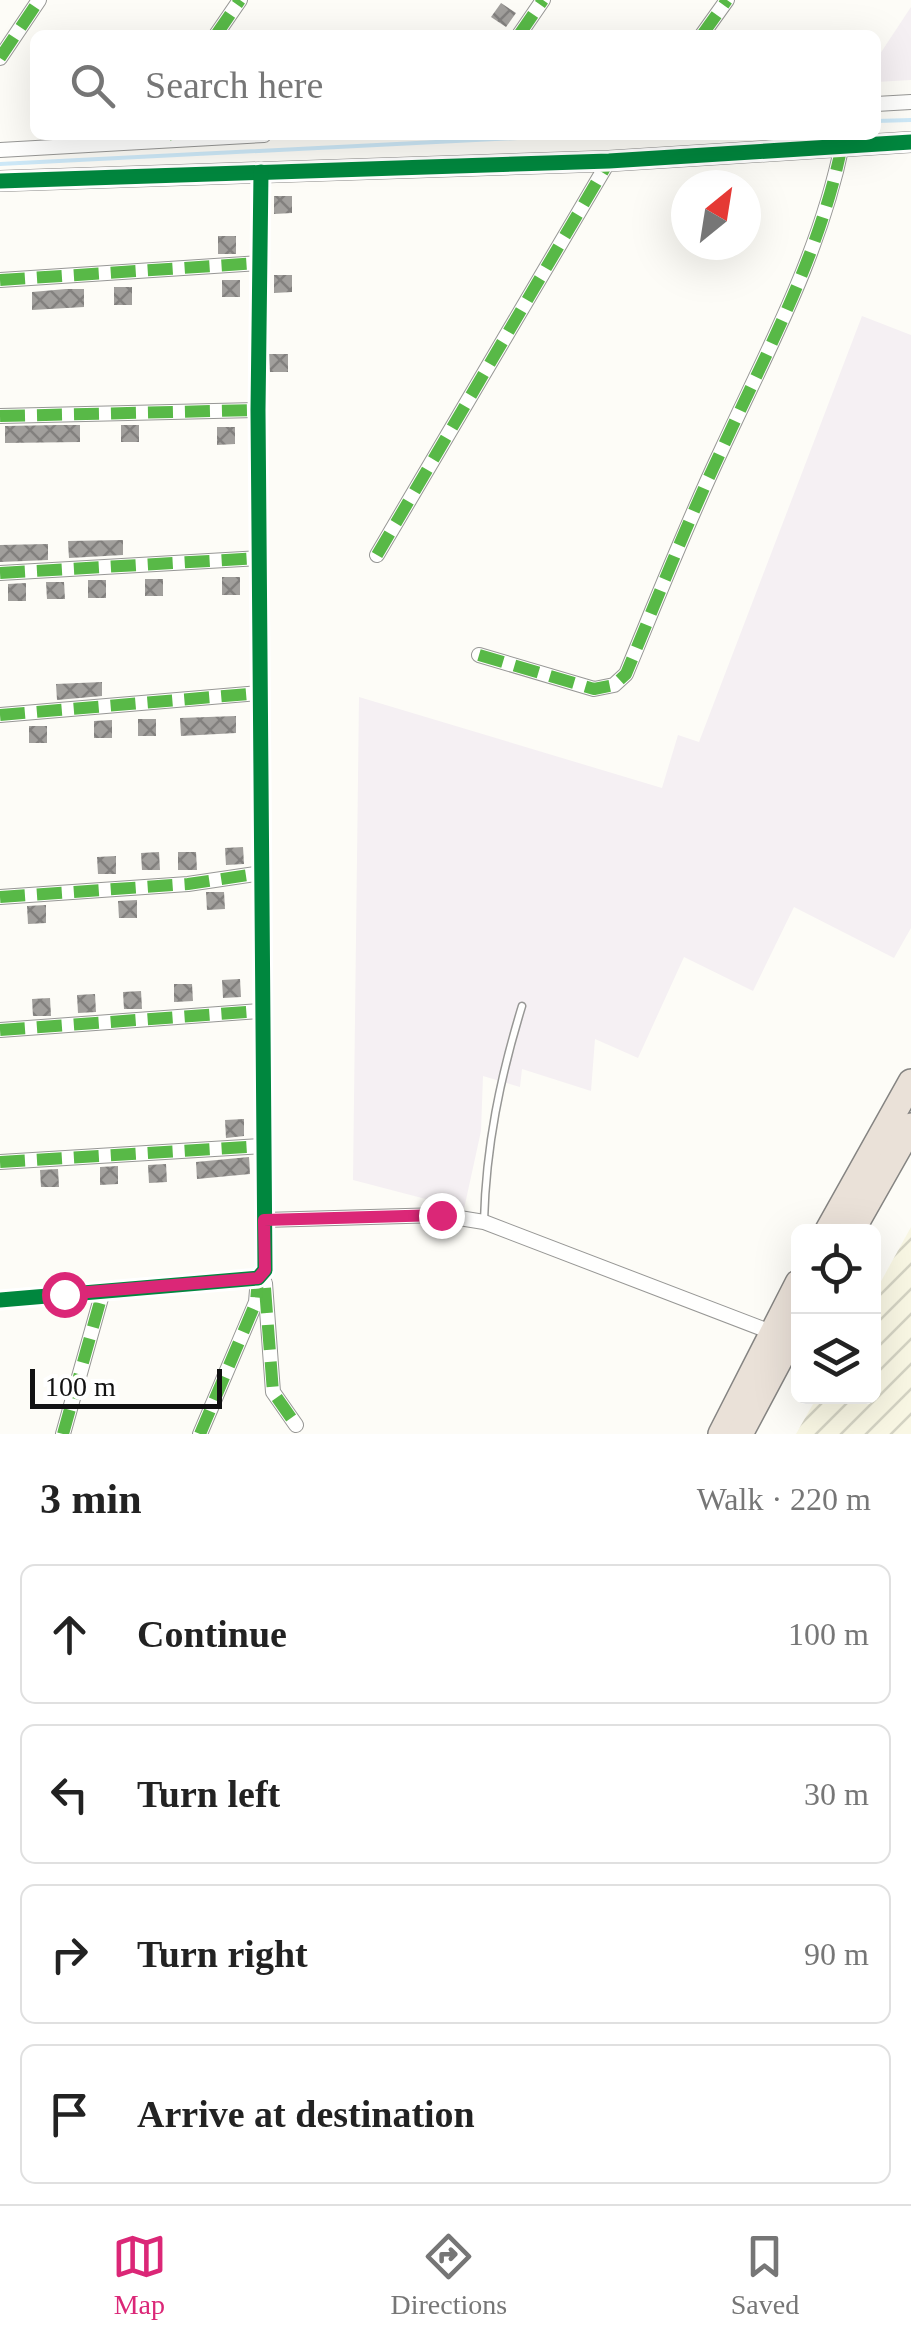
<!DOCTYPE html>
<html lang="en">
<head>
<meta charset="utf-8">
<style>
	:root { --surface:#fff; --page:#f2f2f2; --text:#222; --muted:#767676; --line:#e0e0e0; --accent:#db2777 }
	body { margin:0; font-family:Georgia,serif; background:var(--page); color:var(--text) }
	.controls { position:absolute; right:30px; bottom:30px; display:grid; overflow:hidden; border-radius:15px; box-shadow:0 10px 40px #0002 }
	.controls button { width:90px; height:90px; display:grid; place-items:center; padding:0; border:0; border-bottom:2px solid var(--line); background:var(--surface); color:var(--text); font:50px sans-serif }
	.compass { position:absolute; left:671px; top:170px; width:90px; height:90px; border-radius:50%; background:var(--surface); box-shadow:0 10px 40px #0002; rotate:30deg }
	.scale { position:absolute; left:30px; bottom:25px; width:192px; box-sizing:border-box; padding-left:10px; border:5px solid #111; border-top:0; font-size:28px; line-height:35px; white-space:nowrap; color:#111; -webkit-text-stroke:8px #fff; paint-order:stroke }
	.stop { position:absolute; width:30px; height:30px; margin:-22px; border:8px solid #db2777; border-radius:50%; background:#fff }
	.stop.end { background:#db2777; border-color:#fff; box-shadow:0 2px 10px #0008 }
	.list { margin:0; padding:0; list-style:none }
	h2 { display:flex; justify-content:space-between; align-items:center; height:130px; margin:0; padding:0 40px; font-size:42px }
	h2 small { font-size:32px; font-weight:400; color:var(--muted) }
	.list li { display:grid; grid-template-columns:65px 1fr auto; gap:30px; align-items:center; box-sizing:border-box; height:140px; margin:0 20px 20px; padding:0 20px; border:2px solid var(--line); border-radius:15px }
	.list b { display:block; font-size:38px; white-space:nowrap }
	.list em { font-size:32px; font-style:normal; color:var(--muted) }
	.icon { flex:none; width:55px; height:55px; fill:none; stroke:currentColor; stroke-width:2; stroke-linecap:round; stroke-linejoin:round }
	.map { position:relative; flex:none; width:911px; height:1434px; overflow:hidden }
	.search { position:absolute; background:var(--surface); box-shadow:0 10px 40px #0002; left:30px; right:30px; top:30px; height:110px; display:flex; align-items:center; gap:25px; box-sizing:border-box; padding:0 35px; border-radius:15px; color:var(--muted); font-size:38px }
	.sheet { height:770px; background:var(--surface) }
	nav { display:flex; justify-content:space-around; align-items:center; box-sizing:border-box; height:140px; border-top:2px solid var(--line); background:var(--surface); font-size:28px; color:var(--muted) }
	nav a { display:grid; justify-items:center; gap:5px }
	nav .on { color:var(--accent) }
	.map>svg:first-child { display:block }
	.industrial { fill:#f5f0f3 }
	.farmland { fill:url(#farmland-furrows) }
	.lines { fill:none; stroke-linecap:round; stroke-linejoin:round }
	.stream { stroke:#cde8f7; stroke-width:4 }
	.building { fill:url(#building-cross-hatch) }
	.lane-casing { stroke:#979795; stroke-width:9 }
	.street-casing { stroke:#979795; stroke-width:16 }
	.secondary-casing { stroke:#8e8d8b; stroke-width:22 }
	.highway-casing { stroke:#858482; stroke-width:28 }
	.lane { stroke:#fffffe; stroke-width:6 }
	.street { stroke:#fffffe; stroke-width:14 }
	.secondary { stroke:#f6f4eb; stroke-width:20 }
	.highway { stroke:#eae1d8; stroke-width:25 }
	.quiet { stroke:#58b947; stroke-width:12; stroke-dasharray:25 12; stroke-linecap:butt }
	.cycleway-casing { stroke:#fff; stroke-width:21 }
	.cycleway { stroke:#00873e; stroke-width:15 }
	.route { stroke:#db2777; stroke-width:12 }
</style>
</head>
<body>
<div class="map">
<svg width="911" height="1434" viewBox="0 0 911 1434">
	<defs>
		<pattern id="farmland-furrows" width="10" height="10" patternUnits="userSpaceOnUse" patternTransform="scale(2.5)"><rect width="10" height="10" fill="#f9f7e4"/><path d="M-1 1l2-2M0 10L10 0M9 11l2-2" fill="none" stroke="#d4d3c3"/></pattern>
		<pattern id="building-cross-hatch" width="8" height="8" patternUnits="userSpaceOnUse" patternTransform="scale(2.5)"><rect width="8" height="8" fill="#a19f9c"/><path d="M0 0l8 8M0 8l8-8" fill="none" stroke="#82807e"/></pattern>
	</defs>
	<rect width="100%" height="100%" fill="#fdfcf7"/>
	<!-- industrial -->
	<g class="industrial">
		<polygon points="911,7 911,80 876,82 876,60"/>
		<polygon points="862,316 911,335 911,928 894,958 794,907 753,991 684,957 638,1058 595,1039 591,1091 522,1069 520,1087 483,1076 481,1131 464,1209 353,1180 359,697 662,788 678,735 699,742"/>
	</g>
	<!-- farmland -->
	<polygon class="farmland" points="911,1227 911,1434 796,1434 817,1397 874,1396 874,1294"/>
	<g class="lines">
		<!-- stream -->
		<g class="stream">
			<polyline points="876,121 911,120"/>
			<polyline points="0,164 576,135"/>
		</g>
	</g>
	<!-- building -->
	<g class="building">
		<polygon points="501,3 516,13 506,27 491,17"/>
		<polygon points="274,196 292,196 292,213 274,214"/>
		<rect x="218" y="236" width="18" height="18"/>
		<polygon points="274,275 292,275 292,292 274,293"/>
		<rect x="222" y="280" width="18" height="17"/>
		<rect x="114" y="287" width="18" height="18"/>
		<polygon points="66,289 84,289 84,307 32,310 32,292"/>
		<polygon points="269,354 288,354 288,372 270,372"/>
		<polygon points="59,425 80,425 80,442 5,443 5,426"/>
		<rect x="121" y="425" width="18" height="17"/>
		<polygon points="217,427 235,427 235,444 217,445"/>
		<polygon points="123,540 123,555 69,558 68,541"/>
		<polygon points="48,544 48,560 0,562 0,545"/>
		<rect x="222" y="577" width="18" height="18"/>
		<rect x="145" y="579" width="18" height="17"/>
		<rect x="88" y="580" width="18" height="18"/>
		<polygon points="46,582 64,582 65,599 47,599"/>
		<polygon points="26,583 26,601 8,601 8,584"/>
		<polygon points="102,682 102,696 57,700 56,684"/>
		<polygon points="236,716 236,733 181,736 180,718"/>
		<rect x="138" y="719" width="18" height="17"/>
		<polygon points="112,720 112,738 94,738 94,721"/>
		<rect x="29" y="726" width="18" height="17"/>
		<polygon points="243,847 244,864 226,865 225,848"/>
		<polygon points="159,852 160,870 142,870 141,853"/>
		<polygon points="178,852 196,852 197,870 178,870"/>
		<polygon points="116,856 116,874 98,874 97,857"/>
		<polygon points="206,892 224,892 225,909 207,910"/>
		<polygon points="137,900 137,918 119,918 118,901"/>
		<polygon points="46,905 46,923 28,924 27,906"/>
		<polygon points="240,979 241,997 223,998 222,980"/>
		<polygon points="174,984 192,984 193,1001 174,1002"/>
		<polygon points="141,991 142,1009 124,1009 123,992"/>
		<polygon points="95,994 96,1012 78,1013 77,995"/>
		<polygon points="50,998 51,1016 33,1016 32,999"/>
		<polygon points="244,1119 244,1136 226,1138 225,1120"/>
		<polygon points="249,1157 250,1174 197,1179 196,1162"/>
		<polygon points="166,1164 167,1182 149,1183 148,1165"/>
		<polygon points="118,1166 118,1184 100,1185 100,1167"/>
		<polygon points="58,1169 59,1187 41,1187 40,1170"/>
	</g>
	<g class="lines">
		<defs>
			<path id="lane" d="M484 1221C486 1146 500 1078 522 1006"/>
			<g id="street">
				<polyline points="216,35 240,0"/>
				<polyline points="519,35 543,0"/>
				<polyline points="702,35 727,0"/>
				<polyline points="0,58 39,0"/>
				<polyline points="876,104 911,102"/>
				<polyline points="0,150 264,135"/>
				<polyline points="0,280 259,263"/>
				<polyline points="0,416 258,410"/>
				<polyline points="377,555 609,161"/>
				<polyline points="0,573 260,558"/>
				<path d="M479 655 594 689 614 685 626 674C657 599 687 523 722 449 768 349 820 254 842 145"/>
				<polyline points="0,715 260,693"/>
				<polyline points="0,897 188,884 262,873"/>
				<polyline points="0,1030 260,1011"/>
				<polyline points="0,1162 262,1146"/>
				<polyline points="264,1220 441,1215 484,1222 771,1332"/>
				<polyline points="265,1283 273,1392 296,1425"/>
				<polyline points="0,1300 258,1278 265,1270 258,410 261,172"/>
				<polyline points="63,1434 103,1291"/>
				<polyline points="200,1434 256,1302 258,1278"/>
			</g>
			<polyline id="secondary" points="0,181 609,161 911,142"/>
			<g id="highway">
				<polyline points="827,1232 911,1082"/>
				<polyline points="851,1232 911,1126"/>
				<polyline points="721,1434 798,1283"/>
				<polyline points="740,1434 798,1325"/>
			</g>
		</defs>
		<!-- lane casing -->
		<use href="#lane" class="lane-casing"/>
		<!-- street casing -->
		<use href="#street" class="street-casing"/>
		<!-- secondary casing -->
		<use href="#secondary" class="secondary-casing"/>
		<!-- highway casing -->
		<use href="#highway" class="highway-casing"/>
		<!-- lane -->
		<use href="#lane" class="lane"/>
		<!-- street -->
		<use href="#street" class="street"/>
		<!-- secondary -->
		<use href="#secondary" class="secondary"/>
		<!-- highway -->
		<use href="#highway" class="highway"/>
		<!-- quiet -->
		<g class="quiet">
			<polyline points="216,35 240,0"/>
			<polyline points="519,35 543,0"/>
			<polyline points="702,35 727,0"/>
			<polyline points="0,58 39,0"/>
			<polyline points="175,135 176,139"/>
			<polyline points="0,280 259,263"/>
			<polyline points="0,416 258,410"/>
			<polyline points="377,555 609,161"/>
			<polyline points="0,573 260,558"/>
			<path d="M479 655 594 689 614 685 626 674C657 599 687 523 722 449 768 349 820 254 842 145"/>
			<polyline points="0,715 260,693"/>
			<polyline points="0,897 188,884 262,873"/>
			<polyline points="0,1030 260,1011"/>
			<polyline points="0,1162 262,1146"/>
			<polyline points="265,1288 273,1392 296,1425"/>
			<polyline points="63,1434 103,1291"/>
			<polyline points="200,1434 256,1302 258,1278"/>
		</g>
		<defs>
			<g id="cycleway">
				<polyline points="0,181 609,161 911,142"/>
				<polyline points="0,1300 258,1278 265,1270 258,410 261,172"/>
			</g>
		</defs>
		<!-- cycleway casing -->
		<use href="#cycleway" class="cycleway-casing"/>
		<!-- cycleway -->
		<use href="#cycleway" class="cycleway"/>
	</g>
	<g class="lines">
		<!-- route -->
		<polyline class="route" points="64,1294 258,1278 265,1270 264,1220 441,1215"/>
	</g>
</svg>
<div class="controls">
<button><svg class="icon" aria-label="locate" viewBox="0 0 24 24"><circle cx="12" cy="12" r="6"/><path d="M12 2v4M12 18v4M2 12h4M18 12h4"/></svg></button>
<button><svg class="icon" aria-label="layers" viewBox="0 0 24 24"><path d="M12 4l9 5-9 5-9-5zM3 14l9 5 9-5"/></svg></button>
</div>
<svg class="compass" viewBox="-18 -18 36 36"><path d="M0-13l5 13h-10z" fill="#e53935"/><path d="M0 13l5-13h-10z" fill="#767676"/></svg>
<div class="scale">100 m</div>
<div class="stop" style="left:64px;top:1294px"></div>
<div class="stop end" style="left:441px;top:1215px"></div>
<div class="search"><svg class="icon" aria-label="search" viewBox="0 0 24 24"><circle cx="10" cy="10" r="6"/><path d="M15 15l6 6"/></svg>Search here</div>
</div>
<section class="sheet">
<h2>3 min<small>Walk · 220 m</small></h2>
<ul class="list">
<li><svg class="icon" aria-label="ahead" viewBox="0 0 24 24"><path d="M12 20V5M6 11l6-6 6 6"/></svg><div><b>Continue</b></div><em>100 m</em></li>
<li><svg class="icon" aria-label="left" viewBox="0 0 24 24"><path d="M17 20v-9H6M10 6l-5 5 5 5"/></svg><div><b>Turn left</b></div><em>30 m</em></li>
<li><svg class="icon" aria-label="right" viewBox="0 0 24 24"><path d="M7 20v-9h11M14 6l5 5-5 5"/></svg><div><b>Turn right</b></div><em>90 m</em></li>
<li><svg class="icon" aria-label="arrive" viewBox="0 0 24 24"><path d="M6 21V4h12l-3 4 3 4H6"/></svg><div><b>Arrive at destination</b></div></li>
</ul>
</section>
<nav>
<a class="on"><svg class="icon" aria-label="map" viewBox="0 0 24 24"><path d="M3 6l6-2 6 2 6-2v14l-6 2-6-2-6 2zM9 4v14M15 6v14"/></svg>Map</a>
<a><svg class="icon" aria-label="directions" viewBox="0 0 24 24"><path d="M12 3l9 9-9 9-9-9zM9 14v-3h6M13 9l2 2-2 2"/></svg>Directions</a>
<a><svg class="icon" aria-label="saved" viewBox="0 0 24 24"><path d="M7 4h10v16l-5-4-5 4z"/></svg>Saved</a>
</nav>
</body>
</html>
